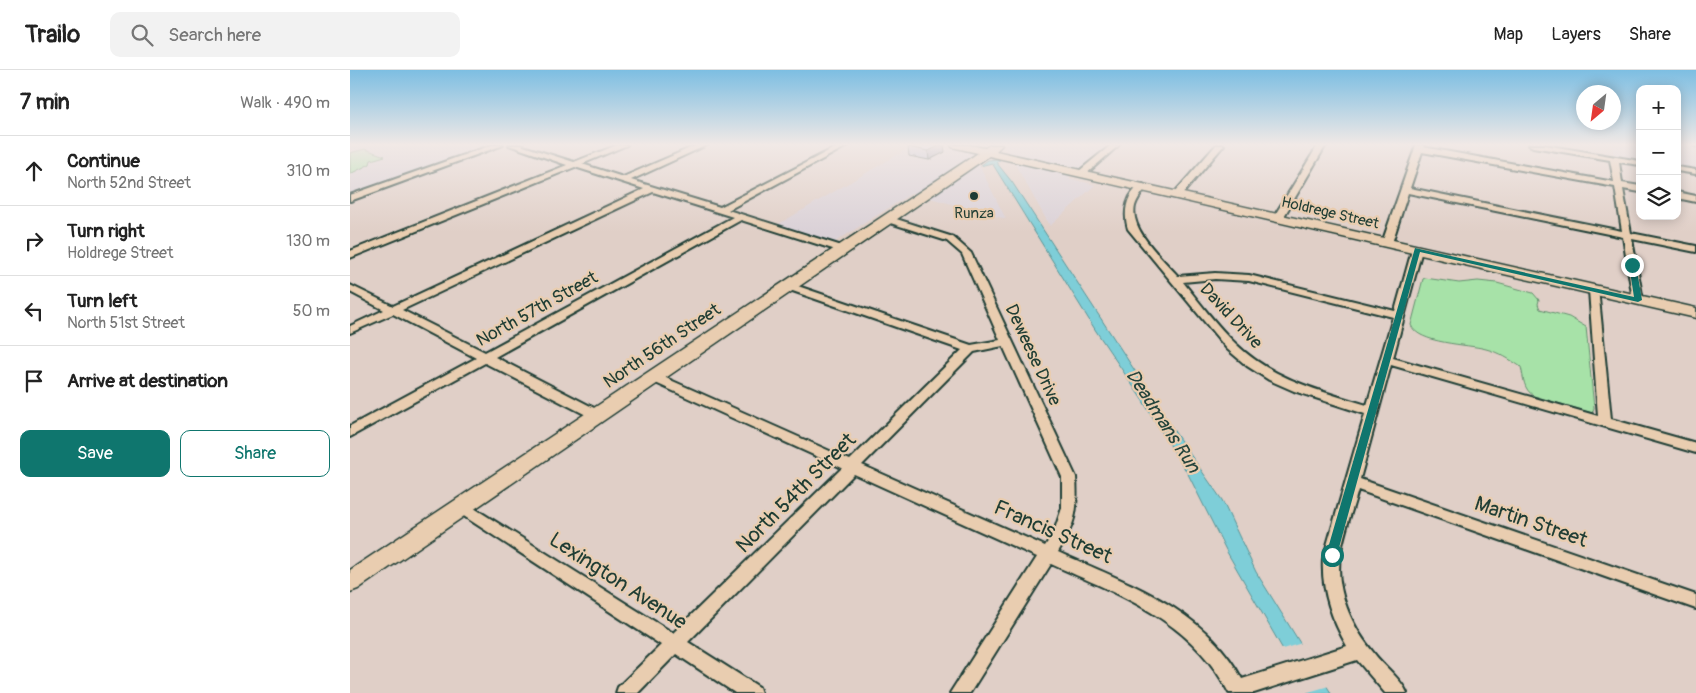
<!DOCTYPE html>
<html lang="en">
<head>
<meta charset="utf-8">
<style>
	:root { --surface:#fff; --page:#f2f2f2; --text:#222; --muted:#767676; --line:#e0e0e0; --accent:#0f766e }
	body { margin:0; font-family:Pangolin,sans-serif; background:var(--page); color:var(--text) }
	.controls { position:absolute; right:15px; top:15px; display:grid; overflow:hidden; border-radius:10px; box-shadow:0 2px 12px #0003 }
	.controls button { width:45px; height:45px; display:grid; place-items:center; padding:0; border:0; border-bottom:1px solid var(--line); background:var(--surface); color:var(--text); font:25px sans-serif }
	.compass { position:absolute; left:1226px; top:15px; width:45px; height:45px; border-radius:50%; background:var(--surface); box-shadow:0 2px 12px #0003; rotate:209deg }
	.stop { position:absolute; width:15px; height:15px; margin:-11px; border:4px solid #0f766e; border-radius:50%; background:#fff }
	.stop.end { background:#0f766e; border-color:#fff; box-shadow:0 1px 5px #0008 }
	.list { margin:0; padding:0; list-style:none }
	h2 { display:flex; justify-content:space-between; align-items:center; height:65px; margin:0; padding:0 20px; font-size:21px }
	h2 small { font-size:16px; font-weight:400; color:var(--muted) }
	.list li { display:grid; grid-template-columns:32px 1fr auto; gap:15px; align-items:center; box-sizing:border-box; height:70px; padding:0 20px; border-top:1px solid var(--line) }
	.list b { display:block; font-size:19px; white-space:nowrap }
	.list p { margin:0; font-size:16px; white-space:nowrap; color:var(--muted) }
	.list em { font-size:16px; font-style:normal; color:var(--muted) }
	.actions { display:flex; gap:10px; padding:15px 20px }
	.actions a { flex:1; padding:11px 0; border:1px solid var(--accent); border-radius:10px; text-align:center; font-size:18px; color:var(--accent) }
	.actions .main { background:var(--accent); color:#fff }
	.icon { flex:none; width:28px; height:28px; fill:none; stroke:currentColor; stroke-width:2; stroke-linecap:round; stroke-linejoin:round }
	.map { position:relative; flex:none; width:1346px; height:623px; overflow:hidden }
	header { display:flex; align-items:center; gap:30px; box-sizing:border-box; height:70px; padding:0 25px; background:var(--surface); border-bottom:1px solid var(--line) }
	header strong { font-size:24px }
	nav { display:flex; gap:28px; margin-inline-start:auto; font-size:18px }
	.search { width:350px; height:45px; background:var(--page); display:flex; align-items:center; gap:12px; box-sizing:border-box; padding:0 18px; border-radius:10px; color:var(--muted); font-size:19px }
	main { display:flex }
	aside { flex:1; background:var(--surface) }
	.map>svg:first-child { display:block }
	.built { fill:#dad1d7 }
	.green { fill:#a7e2a8; stroke:#63906e }
	.water { fill:#7eced8; stroke:#589496 }
	.pier { fill:#e0cfc7 }
	.lines { fill:none; stroke-linecap:round; stroke-linejoin:round }
	.minor-casing { stroke:#1f3d34; stroke-width:4 }
	.secondary-casing { stroke:#1f3d34; stroke-width:3 }
	.minor { fill:#e9cdb0; fill-rule:evenodd }
	.secondary { fill:#e9cdb0; fill-rule:evenodd }
	.wall { fill:#afb7d9; stroke:#1f3d34 }
	.shaded-wall { fill:#8f95b0; stroke:#1f3d34 }
	.building { fill:#ccd5fc; stroke:#1f3d34 }
	.route { fill:#0f766e }
	.poi-dot { fill:#1f3d34; stroke:#e9cdb0; stroke-width:2 }
	.labels { text-anchor:middle; dominant-baseline:central; stroke-width:4.5; stroke-linejoin:round; paint-order:stroke }
	.far-poi-label { font-size:15px; fill:#1f3d34; stroke:#e9cdb0 }
	.far-street-label { font-size:15px; fill:#1f3d34; stroke:#e9cdb0 }
	.street-label { font-size:18px; fill:#1f3d34; stroke:#e9cdb0 }
	.water-label { font-size:19px; font-style:italic; fill:#24443c; stroke:#e9cdb0 }
	.near-street-label { font-size:21px; fill:#1f3d34; stroke:#e9cdb0 }
</style>
</head>
<body>
<header>
<strong>Trailo</strong>
<div class="search"><svg class="icon" aria-label="search" viewBox="0 0 24 24"><circle cx="10" cy="10" r="6"/><path d="M15 15l6 6"/></svg>Search here</div>
<nav><a>Map</a><a>Layers</a><a>Share</a></nav>
</header>
<main>
<aside>
<h2>7 min<small>Walk · 490 m</small></h2>
<ul class="list">
<li><svg class="icon" aria-label="ahead" viewBox="0 0 24 24"><path d="M12 20V5M6 11l6-6 6 6"/></svg><div><b>Continue</b><p>North 52nd Street</p></div><em>310 m</em></li>
<li><svg class="icon" aria-label="right" viewBox="0 0 24 24"><path d="M7 20v-9h11M14 6l5 5-5 5"/></svg><div><b>Turn right</b><p>Holdrege Street</p></div><em>130 m</em></li>
<li><svg class="icon" aria-label="left" viewBox="0 0 24 24"><path d="M17 20v-9H6M10 6l-5 5 5 5"/></svg><div><b>Turn left</b><p>North 51st Street</p></div><em>50 m</em></li>
<li><svg class="icon" aria-label="arrive" viewBox="0 0 24 24"><path d="M6 21V4h12l-3 4 3 4H6"/></svg><div><b>Arrive at destination</b></div></li>
</ul>
<div class="actions"><a class="main">Save</a><a>Share</a></div>
</aside>
<div class="map">
<svg width="1346" height="623" viewBox="0 0 1346 623">
	<rect width="100%" height="100%" fill="#e0cfc7"/>
	<filter id="ink" filterUnits="userSpaceOnUse"><feTurbulence type="fractalNoise" baseFrequency=".02" numOctaves="2"/><feDisplacementMap in="SourceGraphic" scale="10" xChannelSelector="R" yChannelSelector="G"/><feConvolveMatrix kernelMatrix="1 2 1 2 8 2 1 2 1" color-interpolation-filters="sRGB"/></filter>
	<g filter="url(#ink)">
		<!-- built -->
		<g class="built">
			<polygon points="0,75 138,75 0,124"/>
			<polygon points="564,75 587,75 623,83 656,149 562,123 485,172 427,155"/>
			<polygon points="654,75 758,75 718,108 745,115 700,156"/>
			<polygon points="1262,75 1290,75 1290,93 1264,88"/>
			<polygon points="1327,75 1346,75 1346,102 1327,99"/>
		</g>
		<!-- green -->
		<g class="green">
			<polygon points="15,79 35,86 21,90 20,94 0,104 0,83"/>
			<path d="M1075 208 1109 213 1128 211 1147 213 1183 223 1189 230 1188 234 1190 239 1219 247 1236 257 1244 338 1242 343 1184 326C1173 319 1174 309 1171 297 1161 290 1148 282 1136 279 1118 274 1068 274 1061 255L1073 209Z"/>
		</g>
		<!-- water -->
		<polygon class="water" points="647,89 650,90 646,92 662,112 828,367 872,430 906,502 981,623 958,623 877,482 838,404 791,328 746,261 642,93 630,96 638,90"/>
		<!-- pier -->
		<polygon class="pier" points="952,573 979,616 955,623 929,580"/>
		<g class="lines">
			<defs>
				<g id="minor">
					<polygon points="142,75 153,75 0,131 0,125"/>
					<path d="M159 75H170L224 92 267 75H277L232 94 273 107 347 75H357L281 110 370 137 490 75H499L378 140 495 177 497 179 492 182 489 181 391 150 145 287 252 342 254 345 252 348H242L135 293 0 367V356L126 288 43 244 0 263V256L34 240 0 222V215L43 236 294 119 225 97 0 188V181L217 95ZM303 122 383 147 135 282 52 240Z"/>
					<polygon points="761,75 769,75 735,105 729,105 729,101"/>
					<polygon points="866,75 874,75 830,127 824,127 824,123"/>
					<polygon points="968,75 976,75 933,148 931,150 925,150 923,148"/>
					<path d="M1066 75H1074L1073 77 1264 112 1260 90 1183 77 1179 75H1195L1290 91V95L1269 92 1272 113 1290 116V122L1273 119 1281 163 1346 176V182L1282 169 1293 230 1288 233 1283 230 1273 167 1058 123 1042 173 1040 175H1034L1032 173ZM1072 82 1265 117 1272 161 1060 118Z"/>
					<polygon points="1327,97 1346,100 1346,104 1327,101"/>
					<path d="M793 114 797 117C792 123 787 129 785 136 779 160 814 190 828 206L865 203 899 205 1045 241 1062 180 1064 178H1070L1072 180 1043 288 1248 346 1239 220 1240 218H1248L1261 349 1346 373V383L1041 295 1010 409 1346 525V539L1008 420C1002 442 993 464 990 487 985 520 1002 557 1023 582 1033 596 1051 608 1057 623H1035L1007 590 904 623H879C842 550 770 525 701 494L620 623H600L687 487 504 404 338 572 409 617 411 623H385L326 584 288 623H266L268 617 311 575 106 441 103 437 106 433 111 431 116 433 323 563 492 398 299 310 297 307 299 304H307L500 390 612 280 434 218 433 216 434 214H442L621 275 650 270 612 184 597 171 534 151 532 149 537 146 603 167 621 183 726 407C728 441 726 453 708 482 777 513 854 538 892 609L997 576C982 550 971 520 973 489L1015 344 944 321 919 310 897 296 877 279 778 159C773 143 776 122 793 114ZM865 209 899 211 1043 247 1017 335C970 321 922 309 886 274 867 256 850 233 833 212ZM653 276 712 407V438L704 462 695 476 512 395 624 282Z"/>
					<polygon points="1327,122 1346,126 1346,132 1327,128"/>
				</g>
				<polygon id="secondary" points="601,75 619,75 635,78 640,75 652,75 646,81 1346,238 1346,248 639,86 8,519 0,522 0,500 628,83 602,77"/>
			</defs>
			<!-- minor casing -->
			<use href="#minor" class="minor-casing"/>
			<!-- secondary casing -->
			<use href="#secondary" class="secondary-casing"/>
			<!-- minor -->
			<use href="#minor" class="minor"/>
			<!-- secondary -->
			<use href="#secondary" class="secondary"/>
		</g>
		<!-- wall -->
		<g class="wall">
			<polygon points="1342,75 1346,75 1346,78 1343,77"/>
			<polygon points="558,77 595,82 579,90 559,86"/>
		</g>
		<!-- shaded-wall -->
		<polygon class="shaded-wall" points="591,75 594,75 595,82 579,90 578,81"/>
		<!-- building -->
		<polygon class="building" points="563,75 591,75 578,81 558,77"/>
	</g>
	<!-- sky -->
	<linearGradient id="sky" x2="0" y2="1"><stop stop-color="#7dbee2"/><stop offset="0.46" stop-color="#f1e9e6"/><stop offset="1" stop-color="#f1e9e6" stop-opacity="0"/></linearGradient>
	<rect width="1346" height="162" fill="url(#sky)"/>
	<!-- route -->
	<polygon class="route" points="1065,178 1284,227 1279,195 1282,193 1286,195 1292,230 1288,232 1070,182 987,485 982,489 976,485"/>
	<!-- markers -->
	<circle class="poi-dot" cx="624" cy="126" r="5"/>
	<g class="labels">
		<!-- far-poi labels -->
		<g class="far-poi-label">
			<text x="624" y="143">Runza</text>
		</g>
		<!-- far-street labels -->
		<g class="far-street-label">
			<text transform="translate(980 143) rotate(13)">Holdrege Street</text>
		</g>
		<!-- street labels -->
		<g class="street-label">
			<text transform="translate(187 239) rotate(-29)">North 57th Street</text>
			<text transform="translate(881 246) rotate(47)">David Drive</text>
			<text transform="translate(312 276) rotate(-34)">North 56th Street</text>
			<text transform="translate(683 285) rotate(65)">Deweese Drive</text>
		</g>
		<!-- water labels -->
		<g class="water-label">
			<text transform="translate(813 351) rotate(57)">Deadmans Run</text>
		</g>
		<!-- near-street labels -->
		<g class="near-street-label">
			<text transform="translate(446 423) rotate(-45)">North 54th Street</text>
			<text transform="translate(1181 452) rotate(19)">Martin Street</text>
			<text transform="translate(703 462) rotate(24)">Francis Street</text>
			<text transform="translate(268 511) rotate(33)">Lexington Avenue</text>
		</g>
	</g>
</svg>
<div class="controls">
<button>+</button>
<button>−</button>
<button><svg class="icon" aria-label="layers" viewBox="0 0 24 24"><path d="M12 4l9 5-9 5-9-5zM3 14l9 5 9-5"/></svg></button>
</div>
<svg class="compass" viewBox="-18 -18 36 36"><path d="M0-13l5 13h-10z" fill="#e53935"/><path d="M0 13l5-13h-10z" fill="#767676"/></svg>
<div class="stop" style="left:982px;top:485px"></div>
<div class="stop end" style="left:1282px;top:195px"></div>
</div>
</main>
</body>
</html>
